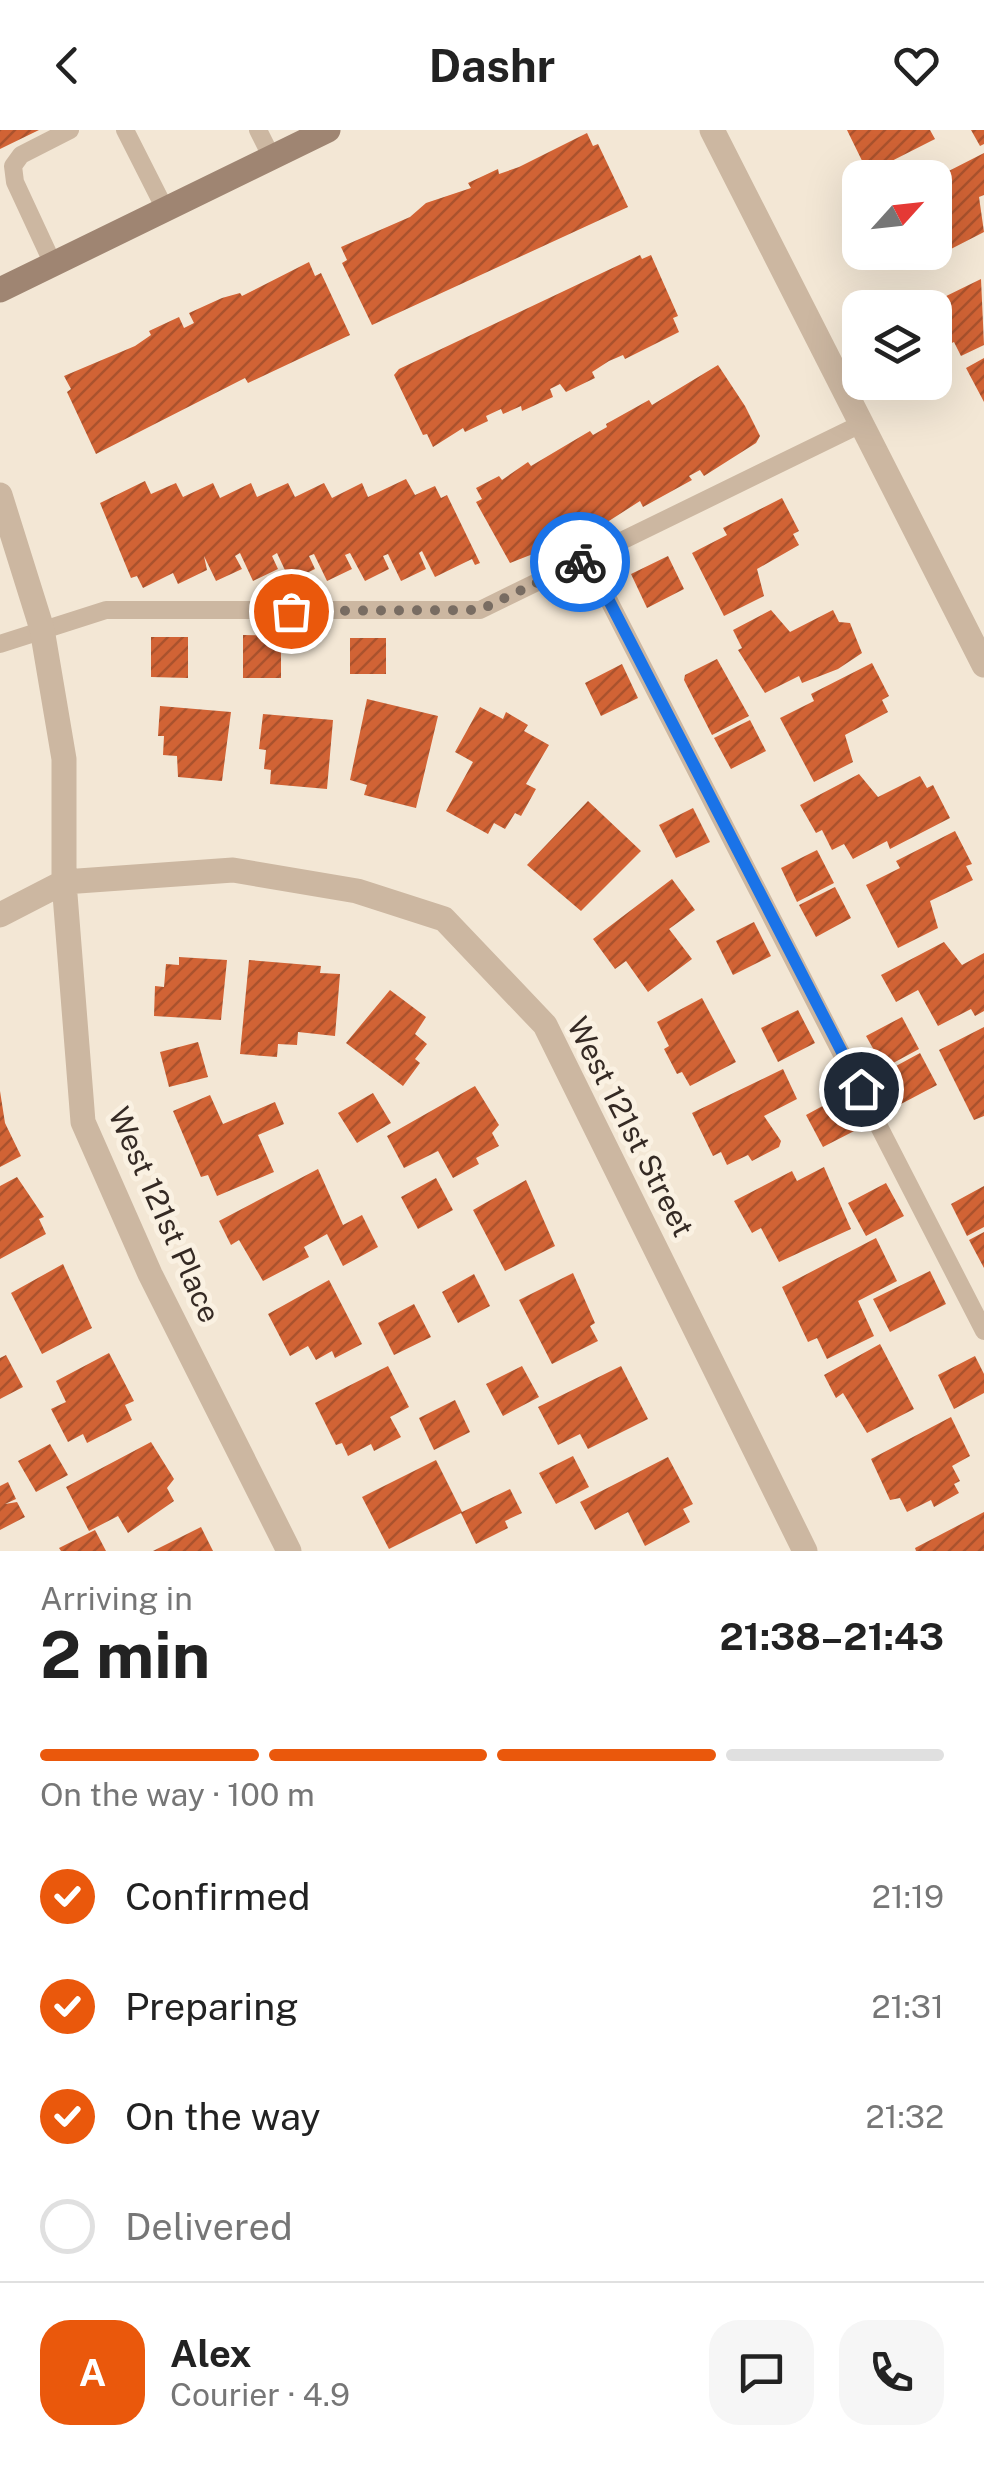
<!DOCTYPE html>
<html lang="en">
<head>
<meta charset="utf-8">
<style>
  :root { --surface:#fff; --page:#f6f6f6; --text:#222; --muted:#767676; --line:#e0e0e0; --accent:#ea580c }
  body { margin:0; font-family:"Public Sans",sans-serif; background:var(--page); color:var(--text); height:100vh; display:flex; flex-direction:column; font-size:38px; white-space:nowrap }
  * { box-sizing:border-box; margin:0 }
  p { font-size:32px; color:var(--muted) }
  .icon { flex:none; width:55px; height:55px; fill:none; stroke:currentColor; stroke-width:2; stroke-linecap:round; stroke-linejoin:round }
  .map { position:relative; height:1421px; overflow:hidden }
  .panel { display:flex; flex-direction:column; background:var(--surface); flex:1 }
  .panel>* { flex:none }
  .needle { width:65px; rotate:63deg }
  .buttons { position:absolute; left:842px; top:30px; display:grid; gap:20px }
  .buttons a { display:grid; place-items:center; width:110px; height:110px; border-radius:20px; background:var(--surface); box-shadow:0 10px 40px #0002; font-size:50px }
  .pin { position:absolute; display:grid; place-items:center; width:85px; height:85px; color:#fff; margin:-42px; border:5px solid #fff; border-radius:50%; box-shadow:0 2px 10px #0007 }
  .courier { position:absolute; display:grid; place-items:center; width:100px; height:100px; margin:-50px; border:8px solid #1a73e8; border-radius:50%; background:#fff; color:#222; box-shadow:0 2px 12px #0007 }
  .head em { font-style:normal; font-weight:700 }
  .head div { display:flex; flex-direction:column-reverse }
  .head { display:flex; align-items:center; justify-content:space-between; height:170px; padding:0 40px }
  h1 { font-size:65px; font-weight:700; line-height:75px }
  .bar { display:grid; grid-template-columns:repeat(4,1fr); gap:15px 10px; align-content:center; height:120px; padding:0 40px }
  .bar i { height:12px; border-radius:8px; background:var(--line) }
  .bar .on { background:var(--accent) }
  .bar p { grid-column:span 4 }
  .line { display:flex; align-items:center; gap:25px; padding:0 40px; border-top:2px solid var(--line) }
  .line div { flex:1 }
  .round { display:grid; place-items:center; flex:none; width:105px; height:105px; border-radius:30px; background:var(--page) }
  ol { padding:0 40px; list-style:none }
  li { display:flex; align-items:center; gap:30px; height:110px }
  li p { margin-inline-start:auto }
  li .icon { padding:10px; border-radius:50%; background:var(--accent); color:#fff; stroke-width:4 }
  li:last-child { color:var(--muted) }
  li i { width:55px; height:55px; border:5px solid var(--line); border-radius:50% }
  header { display:flex; justify-content:space-between; align-items:center; height:130px; padding:0 40px; background:var(--surface); font-size:45px; font-weight:700 }
  .map>svg:first-child { display:block }
  .building { fill:url(#building-hatch) }
  .lines { fill:none; stroke-linecap:round; stroke-linejoin:round }
  .service { stroke:#ccb7a1; stroke-width:18 }
  .minor { stroke:#ccb7a1; stroke-width:25 }
  .tertiary { stroke:#ccb7a1; stroke-width:25 }
  .secondary { stroke:#9f8572; stroke-width:25 }
  .done { stroke:#786c62; stroke-width:10; stroke-dasharray:0 18 }
  .route { stroke:#1a73e8; stroke-width:12 }
  .labels { text-anchor:middle; stroke-width:10; stroke-linejoin:round; paint-order:stroke }
  .street-label { font-size:30px; fill:#352a24; stroke:#faf1e2 }
</style>
</head>
<body>
<header><svg class="icon" aria-label="back" viewBox="0 0 24 24"><path d="M15 5l-7 7 7 7"/></svg>Dashr<svg class="icon" aria-label="heart" viewBox="0 0 24 24"><path d="M12 20l-8-8c-3-5 5-10 8-4 3-6 11-1 8 4z"/></svg></header>
<div class="map">
<svg width="984" height="1421" viewBox="0 0 984 1421">
  <defs>
    <pattern id="building-hatch" width="6" height="6" patternUnits="userSpaceOnUse" patternTransform="scale(2.5)"><rect width="6" height="6" fill="#d16335"/><path d="M-1 1l2-2M0 6l6-6M5 7l2-2" fill="none" stroke="#aa522d"/></pattern>
  </defs>
  <rect width="100%" height="100%" fill="#f3e7d5"/>
  <path class="building" d="M0,0h39l-39,19z
    M847,0h83l5,9 -67,34z
    M971,0h13v14l-4,2z
    M587,3l6,13 5,-2 30,63 -256,118 -30,-62 5,-3 -6,-13 69,-30 16,-14 45,-15 -3,-5 30,-14 1,5 20,-7z
    M984,23v42l-5,2 5,35 -68,35 -4,-6 -4,2 -6,-11h33v-74z
    M640,125l2,4 9,-4 27,61 -5,2 6,14 -54,27 -2,-4 -14,6 -17,11 3,6 -29,14 -6,-8 -10,5 3,8 -31,14 -1,-5 -18,8 -2,-5 -15,7 2,5 -23,11 -2,-4 -30,19 -6,-13 -4,1 -29,-60 5,-6z
    M309,132l6,14 6,-3 29,62 -102,48 -3,-5 -149,76 -29,-62 4,-3 -7,-13 71,-30 16,-11 -2,-4 30,-14 5,11 10,-5 -5,-10 33,-15 18,-5 2,3z
    M981,149l3,66 -23,11 -7,-14 -9,4 -10,-19 8,-8 -9,-17z
    M984,228v44l-18,-34z
    M718,235l27,41 15,30 -4,7 -52,33 -4,-6 -11,6 3,4 -49,27 -3,-6 -56,36 -4,-6 -38,27 -4,-6 -28,11 -34,-61 6,-3 -6,-11 23,-12 3,4 26,-18 3,4 59,-35 3,4 14,-8 -1,-3 43,-24 3,5z
    M406,349l9,16 20,-9 6,12 6,-3 33,68 -5,2 -3,-6 -37,18 -13,-26 -3,2 7,16 -25,12 -13,-27 -5,2 6,13 -24,12 -15,-28 -5,2 7,14 -25,12 -13,-27 -5,2 6,13 -25,12 -13,-28 -5,3 6,13 -25,12 -13,-28 -5,3 7,13 -26,12 -12,-25 3,14 -29,14 -5,-11 -30,15 -6,-12 -6,2 -31,-75 45,-22 6,13 25,-11 7,14 30,-14 7,15 31,-15 6,14 31,-14 7,14 29,-14 8,15 30,-15 6,14z
    M782,368l17,33 -6,3 6,11 -42,24 7,27 -40,20 -32,-63 35,-18 -4,-7z
    M668,426l16,33 -37,19 -16,-34z
    M771,480l19,22 43,-22 6,12 11,1 12,30 -24,16 -36,14 -3,-7 -34,17 -27,-43 4,-2 -9,-18z
    M243,505l38,1v42h-38z
    M151,507h37v41l-37,-1z
    M350,508h36v36h-36z
    M717,529l32,57 -37,19 -28,-55 1,-5z
    M872,533l17,33 -7,4 6,12 -43,23 8,27 -39,20 -34,-64 34,-17 -3,-7z
    M622,534l16,34 -37,18 -16,-33z
    M367,569l71,17 -22,92 -52,-13 3,-10 -17,-5z
    M160,576l71,6 -9,69 -44,-4 -1,-21 -14,-1 1,-19h-6z
    M480,577l23,12 3,-7 22,13 -4,6 25,14 -23,39 10,5 -15,27 -6,-3 -10,16 -11,-6 -6,11 -42,-23 27,-49 -18,-10z
    M263,584l70,6 -6,69 -57,-5 1,-14 -7,-1 2,-19 -7,-1z
    M750,590l16,31 -35,18 -17,-31z
    M859,644l19,23 42,-21 7,12 6,-3 17,33 -60,31 -3,-8 -34,18 -9,-15 -12,6 -10,-20 -6,3 -16,-28z
    M588,671l53,50 -60,60 -54,-46z
    M693,678l17,34 -34,16 -17,-33z
    M955,701l17,33 -6,2 7,14 -43,21 8,27 -40,20 -32,-63 34,-17 -4,-7z
    M817,720l17,33 -37,19 -16,-34z
    M672,749l23,31 -26,19 23,30 -44,33 -22,-31 -11,8 -22,-30z
    M835,757l16,31 -35,19 -17,-32z
    M754,792l17,34 -38,19 -17,-34z
    M944,812l18,23 22,-12v58l-9,5 -4,-7 -33,17 -20,-36 -22,12 -15,-27z
    M179,827l48,3 -6,60 -67,-4 1,-30 9,1 2,-23 13,1z
    M249,830l72,6 -1,7 20,1 -5,62 -37,-4 -1,13 -19,-1 -1,13 -37,-3z
    M390,860l36,27 -11,17 12,10 -12,15 5,4 -17,23 -57,-43z
    M702,868l34,64 -46,24 -8,-14 -5,2 -13,-25 5,-3 -12,-24z
    M798,880l17,33 -37,19 -17,-34z
    M902,887l17,32 -35,19 -18,-32z
    M984,897v89l-10,4 -35,-70z
    M198,912l10,35 -39,10 -9,-35z
    M920,923l17,32 -36,19 -16,-32z
    M783,939l14,30 -33,17 17,25 -2,6 -27,14 -4,-6 -21,10 -6,-13 -8,4 -21,-43z
    M475,956l24,39 -7,8 7,13 -23,12 3,6 -26,14 -15,-27 -34,17 -17,-32z
    M0,961l5,32 16,33 -21,11z
    M373,963l18,30 -34,20 -19,-30z
    M210,965l13,29 52,-22 9,22 -26,11 16,37 -57,24 -9,-21 -7,2 -28,-66z
    M841,966l17,33 -35,18 -17,-32z
    M824,1037l27,62 -72,33 -18,-34 -9,5 -18,-32 58,-30 5,10z
    M318,1039l25,56 19,-10 16,32 -35,19 -16,-32 -23,13 5,10 -46,24 -24,-41 -8,5 -12,-24z
    M17,1047l27,40 -5,2 7,15 -46,25v-73z
    M436,1048l17,32 -35,19 -17,-32z
    M526,1050l29,66 -50,25 -32,-61z
    M886,1053l18,33 -38,20 -18,-33z
    M984,1056v41l-17,9 -16,-32z
    M984,1102v36l-15,-28z
    M876,1108l21,43 -39,20 16,35 -47,23 -10,-21 -9,4 -26,-55z
    M63,1134l29,64 -50,26 -31,-61z
    M930,1141l16,33 -56,28 -17,-33z
    M573,1143l22,50 -5,3 8,15 -46,23 -33,-64z
    M474,1144l16,32 -32,17 -16,-31z
    M329,1150l33,64 -27,14 -3,-7 -16,9 -8,-14 -18,10 -22,-42z
    M414,1174l17,33 -37,18 -16,-32z
    M880,1214l34,65 -47,24 -24,-40 -7,5 -12,-23z
    M109,1223l25,48 -9,4 7,15 -45,23 -4,-9 -15,8 -17,-33 15,-7 -10,-21z
    M6,1225l17,32 -23,12v-41z
    M975,1226l9,18v19l-30,16 -16,-34z
    M388,1236l21,41 -19,10 11,20 -27,14 -3,-7 -23,12 -6,-13 -6,2 -21,-42z
    M522,1236l17,31 -36,19 -17,-32z
    M621,1236l27,53 -60,30 -8,-15 -22,11 -20,-38z
    M455,1270l15,32 -36,18 -15,-32z
    M951,1287l19,39 -18,10 8,15 -6,3 5,9 -25,14 -3,-7 -24,12 -7,-14 -10,2 -19,-41z
    M151,1312l23,37 -7,9 7,13 -46,32 -10,-17 -29,15 -23,-44z
    M50,1314l18,31 -32,17 -18,-31z
    M573,1326l16,31 -33,17 -17,-31z
    M668,1327l25,47 -10,5 7,13 -45,24 -17,-34 -33,18 -15,-28z
    M436,1330l26,52 48,-23 12,24 -17,8 3,7 -32,16 -15,-31 -72,36 -27,-52z
    M8,1352l8,17 -11,5 12,-2 8,15 -25,13v-44z
    M984,1382v39h-68l-1,-3z
    M201,1397l12,24h-60z
    M95,1400l11,21h-45l-2,-3z"/>
  <g class="lines">
    <path class="service" d="M125,0l40,79
      M258,0l14,28
      M53,134l-38,-82 -2,-16 8,-11 49,-25
      M587,428l397,773
      M0,514l106,-34h374l381,-186"/>
    <path class="minor" d="M0,365l42,134 22,130v123l19,240 67,152 139,277
      M0,785l64,-33 169,-12 124,21 87,28 101,106 260,526"/>
    <path class="tertiary" d="M712,0l272,535"/>
    <path class="secondary" d="M0,160l328,-160"/>
  </g>
  <g class="lines">
    <path class="done" d="M291,481l189,-1 100,-48"/>
    <path class="route" d="M580,432l7,-4 274,531"/>
  </g>
  <g class="labels">
    <g class="street-label">
      <text transform="translate(630 997) rotate(63)" y="10">West 121st Street</text>
      <text transform="translate(164 1085) rotate(66)" y="10">West 121st Place</text>
    </g>
  </g>
</svg>
<div class="buttons">
<a><svg class="needle" viewBox="-14 -14 28 28"><path d="M0-13l5 13h-10z" fill="#e53935"/><path d="M0 13l5-13h-10z" fill="#767676"/></svg></a>
<a><svg class="icon" aria-label="layers" viewBox="0 0 24 24"><path d="M12 4l9 5-9 5-9-5zM3 14l9 5 9-5"/></svg></a>
</div>
<div class="pin" style="left:291px;top:481px;background:#ea580c"><svg class="icon" aria-label="bag" viewBox="0 0 24 24"><path d="M5 8h14l-1 12H6zM9 8a3 3 0 0 1 6 0"/></svg></div>
<div class="pin" style="left:861px;top:959px;background:#1f2937"><svg class="icon" aria-label="home" viewBox="0 0 24 24"><path d="M3 11l9-7 9 7M6 9v11h12V9"/></svg></div>
<div class="courier" style="left:580px;top:432px"><svg class="icon" aria-label="bike" viewBox="0 0 24 24"><circle cx="6" cy="16" r="4"/><circle cx="18" cy="16" r="4"/><path d="M6 16l4-8h5l3 8M10 8l3 8H6M13 5h3"/></svg></div>
</div>
<section class="panel">
<div class="head"><div><h1>2 min</h1><p>Arriving in</p></div><em>21:38–21:43</em></div>
<div class="bar"><i class="on"></i><i class="on"></i><i class="on"></i><i></i><p>On the way · 100 m</p></div>
<ol>
<li><svg class="icon" aria-label="check" viewBox="0 0 24 24"><path d="M5 12l5 5 9-10"/></svg>Confirmed<p>21:19</p></li>
<li><svg class="icon" aria-label="check" viewBox="0 0 24 24"><path d="M5 12l5 5 9-10"/></svg>Preparing<p>21:31</p></li>
<li><svg class="icon" aria-label="check" viewBox="0 0 24 24"><path d="M5 12l5 5 9-10"/></svg>On the way<p>21:32</p></li>
<li><i></i>Delivered</li>
</ol>
<div class="line" style="height:180px"><b class="round" style="background:var(--accent);color:#fff">A</b><div><b>Alex</b><p>Courier · 4.9</p></div><a class="round"><svg class="icon" aria-label="chat" viewBox="0 0 24 24"><path d="M4 5h16v11H9l-5 4z"/></svg></a><a class="round"><svg class="icon" aria-label="phone" viewBox="0 0 24 24"><path d="M5 4h4l2 5-3 2q2 4 5 5l2-3 5 2v4C11 20 4 13 5 4z"/></svg></a></div>
</section>
</body>
</html>
